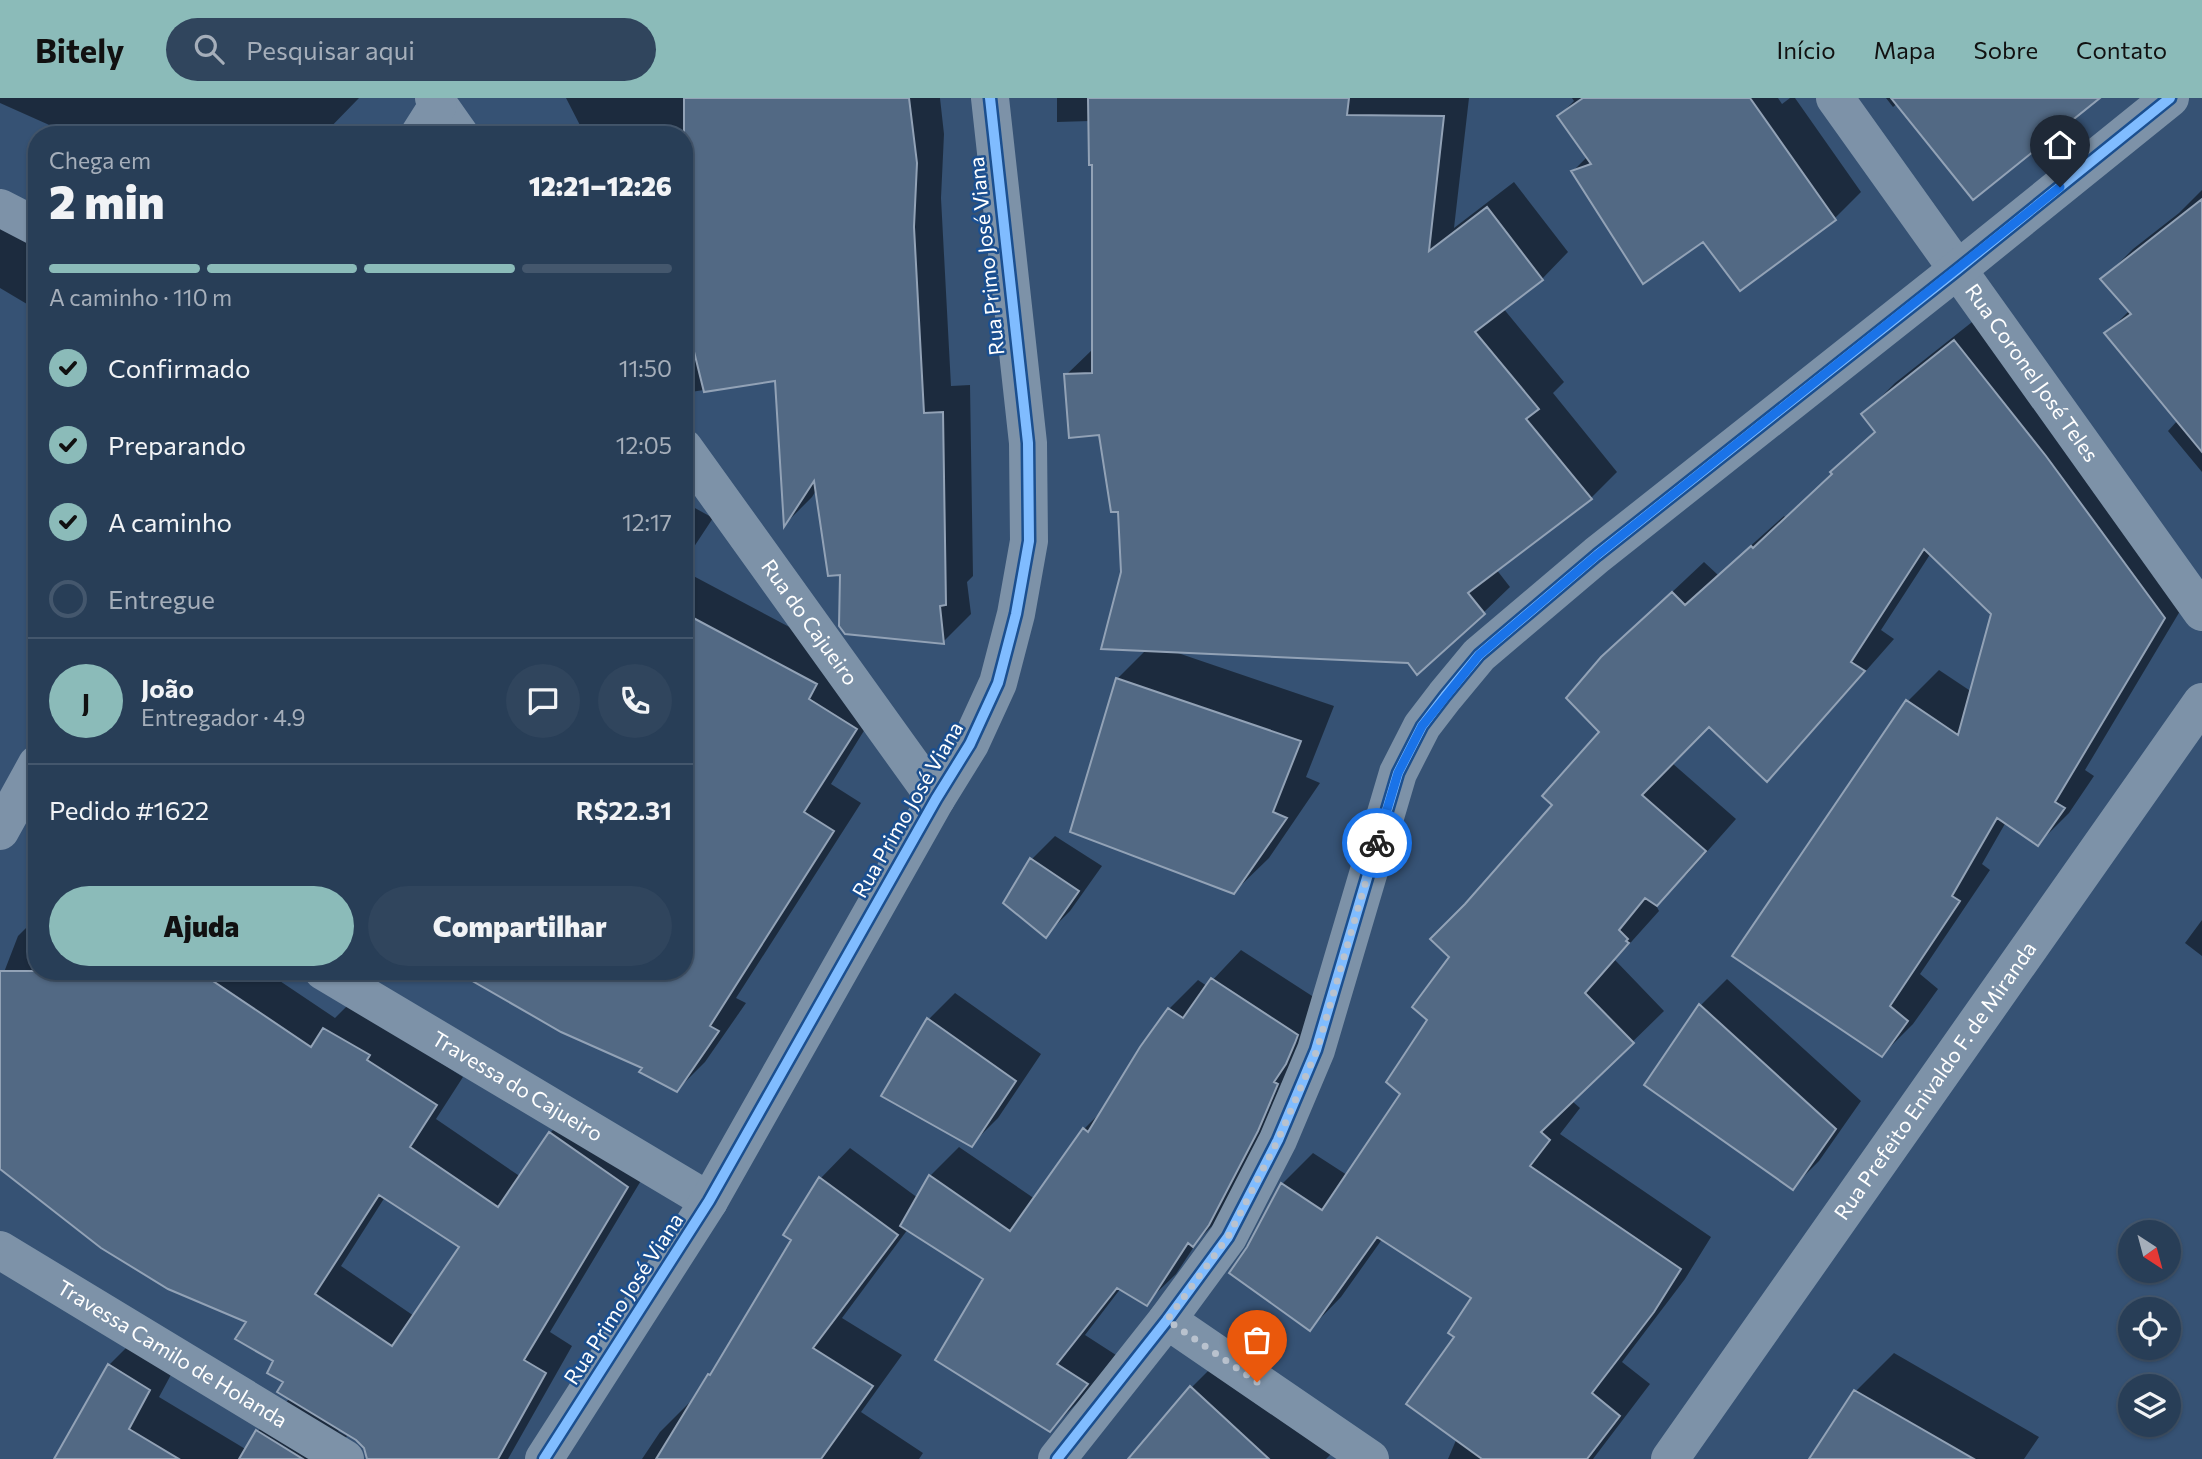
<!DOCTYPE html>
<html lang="pt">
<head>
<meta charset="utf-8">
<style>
  :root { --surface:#283e57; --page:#30455d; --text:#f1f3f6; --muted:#a5aeba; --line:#44576d; --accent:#8bbbb9 }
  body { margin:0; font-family:Commissioner,sans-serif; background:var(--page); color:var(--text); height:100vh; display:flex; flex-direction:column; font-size:26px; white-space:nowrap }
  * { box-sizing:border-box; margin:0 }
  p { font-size:23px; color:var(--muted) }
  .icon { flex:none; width:38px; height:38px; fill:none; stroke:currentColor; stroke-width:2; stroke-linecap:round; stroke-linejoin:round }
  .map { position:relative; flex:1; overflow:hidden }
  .side { position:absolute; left:28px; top:28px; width:665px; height:854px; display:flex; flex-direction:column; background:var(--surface); border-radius:28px; box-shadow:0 2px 5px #0004,0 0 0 2px var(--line) }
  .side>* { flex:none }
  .needle { width:46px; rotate:144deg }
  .buttons { position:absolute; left:2118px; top:1122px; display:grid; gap:14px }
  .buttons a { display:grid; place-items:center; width:63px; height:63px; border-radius:50%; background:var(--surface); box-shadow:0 2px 5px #0004,0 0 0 2px var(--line); font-size:35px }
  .pin { position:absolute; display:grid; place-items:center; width:60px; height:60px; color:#fff; margin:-72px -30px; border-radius:50% 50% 50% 0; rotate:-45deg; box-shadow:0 0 7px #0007 }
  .pin .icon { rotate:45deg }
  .courier { position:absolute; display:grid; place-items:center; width:70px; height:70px; margin:-35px; border:5px solid #1a73e8; border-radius:50%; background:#fff; color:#222; box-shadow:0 2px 9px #0007 }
  .overview em { font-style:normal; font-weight:800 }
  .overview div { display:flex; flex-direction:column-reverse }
  .overview { display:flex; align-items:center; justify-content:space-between; height:119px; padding:0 21px }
  h1 { font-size:46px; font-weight:800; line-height:52px }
  .bar { display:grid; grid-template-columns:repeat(4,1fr); gap:10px 7px; align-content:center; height:84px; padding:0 21px }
  .bar i { height:9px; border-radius:5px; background:var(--line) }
  .bar .on { background:var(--accent) }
  .bar p { grid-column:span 4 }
  .line { display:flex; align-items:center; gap:18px; padding:0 21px; border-top:2px solid var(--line) }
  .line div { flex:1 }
  .round { display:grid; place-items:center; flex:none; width:74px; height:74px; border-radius:37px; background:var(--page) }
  ol { padding:0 21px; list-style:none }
  li { display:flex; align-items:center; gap:21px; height:77px }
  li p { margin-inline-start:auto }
  li .icon { padding:7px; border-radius:50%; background:var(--accent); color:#111; stroke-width:4 }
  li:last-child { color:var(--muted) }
  li i { width:38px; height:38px; border:4px solid var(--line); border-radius:50% }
  .button { display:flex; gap:14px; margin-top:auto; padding:14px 21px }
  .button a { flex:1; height:80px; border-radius:42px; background:var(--accent); color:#111; font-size:28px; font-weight:800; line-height:80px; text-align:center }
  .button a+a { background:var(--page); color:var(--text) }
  header { display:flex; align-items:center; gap:42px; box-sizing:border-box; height:98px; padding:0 35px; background:var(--accent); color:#111 }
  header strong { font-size:33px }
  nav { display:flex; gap:38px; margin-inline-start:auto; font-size:24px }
  .search { width:490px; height:63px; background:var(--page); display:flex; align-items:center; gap:18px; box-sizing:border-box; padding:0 24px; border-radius:38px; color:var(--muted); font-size:26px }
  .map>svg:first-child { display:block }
  .shadow { fill:#0007; fill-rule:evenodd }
  .building { fill:#526984; stroke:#92a2b6; stroke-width:2; fill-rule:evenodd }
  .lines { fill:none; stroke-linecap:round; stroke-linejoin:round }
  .street { stroke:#7d92a8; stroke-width:38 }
  .cycleway-casing { stroke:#1b4f8f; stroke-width:15 }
  .cycleway { stroke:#80bcff; stroke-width:10 }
  .done { stroke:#b9c2ce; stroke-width:7; stroke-dasharray:0 12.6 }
  .route { stroke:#1a73e8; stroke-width:9 }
  .labels { text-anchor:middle; stroke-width:5; stroke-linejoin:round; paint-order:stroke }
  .street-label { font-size:21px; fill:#fff; stroke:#1b4f8f }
</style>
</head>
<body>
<header>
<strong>Bitely</strong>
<div class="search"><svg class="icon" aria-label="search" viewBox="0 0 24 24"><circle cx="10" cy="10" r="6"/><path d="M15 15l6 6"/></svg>Pesquisar aqui</div>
<nav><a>Início</a><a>Mapa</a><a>Sobre</a><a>Contato</a></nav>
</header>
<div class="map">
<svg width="2202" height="1361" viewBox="0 0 2202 1361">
  <rect width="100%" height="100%" fill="#365274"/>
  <path class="shadow" d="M0,0h359l-36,37h-257l-10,-7 -56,-25z
    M566,0h374l4,36 -3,64 10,188 19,-1 3,191 -6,6 4,32 -28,28 -101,-69 -25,-84 -5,8 -26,26 -9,-144 -93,14v-258h-99z
    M1057,0h412l-15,130 60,-46 54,70 -26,27 -39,29 61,74 -11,11 64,79 -26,26 -95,71 14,18 -27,26 -74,48 -234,-9 159,54 -28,71 14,6 -51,75 -35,34 -117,-213 29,-29 -23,-78 -4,-62 -18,-77 -35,-58 27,-26 1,-186 -4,-42 -33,1z
    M1572,0h206l4,6 8,-6h5l66,94 -26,26 -132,22 -130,-69 15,-15 -29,-40 15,-15z
    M1886,0h208l-196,5 -5,4z
    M2202,92v282l-34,-41 10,-11 -72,-86 24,-24 -27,-31 30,-30 46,-36z
    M0,107l37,7v98l-37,-22z
    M1986,213l209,275 -110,184 9,6 -25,37 -31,31 -32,-22 -24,42 8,6 -70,104 18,15 -25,35 -31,31 -148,-99 174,-255 31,-31 33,22 21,-78 -62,-61 -50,77 13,9 -96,109 -31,31 -58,-54 -37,38 64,56 -48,54 -32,32 3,6 -44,49 49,51 -92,90 8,7 -20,26 151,103 -26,42 -63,83 28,22 -57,75h-145l9,-21 16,-140 -90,-60 -42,59 -31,32 -61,-81 33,-64 31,-31 34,22 55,-82 50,-136 15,-53 88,-99 46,-73 1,-74 102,-96 14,13 66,-59 2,2 90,-88 -12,-16 31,-31z
    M684,404l29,16 -29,44z
    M684,473l160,85 39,44 -52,84 30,19 -125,195 10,5 -41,59 -28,28 7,-119z
    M1055,738l47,30 -32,45 -24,24 -14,-76z
    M37,819v54h228l70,47 16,-16 42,30 70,45 -27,42 85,58 29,-44 27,-27 77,53 -104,173 22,14 -64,113h-72l-79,-48 -19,20 9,5 -15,23h-276l53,-94 31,-31 40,24 -21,39 88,53 10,-18 33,-34 -4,-17 -37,-60 -249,-154 1,-187 17,-44zM385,1099l77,49 -48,70 -73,-50z
    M2202,822v36l-17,-13z
    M1241,852l85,55 -104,211 -23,23 -23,35 -30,29 -25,-15 -36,47 31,20 -37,46 -29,29 -65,-151 -77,-50 -66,89 60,37 -41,57 62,41 -4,6h-277l18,-27 30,-30 2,1 18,-28 8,-8 75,-127 27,-61 30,-31 68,50 12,-22 29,-29 76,52 49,-70 20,-20 65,-100 29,-29 9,6z
    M1727,881l134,122 -42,60 -26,26 -146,-103 54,-79z
    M955,895l86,61 -43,64 -26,26 -43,-125z
    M1229,1252l108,98 -11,11h-196l61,-71z
    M1894,1255l145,84 -15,22h-213l45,-68z"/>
  <path class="building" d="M684,0h225l8,65 -3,64 10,186 19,-1 3,193 -6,1 4,38 -99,-10 -6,-8 1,-51 -12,1 -14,-95 -30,46 -9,-146 -71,11 -20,-81z
    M1088,0h261l-2,17 97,1 -15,135 58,-44 56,73 -68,52 64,77 -13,10 66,80 -124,94 17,21 -68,61 -9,-12 -307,-14 20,-77 -3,-60h-7l-12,-77 -30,3 -5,-64 28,-1v-208h-3z
    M1583,0h167l86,122 -96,71 -37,-49 -60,42 -72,-113 20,-7 -34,-48z
    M1891,0h209l-127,102z
    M2202,101v253l-98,-119 27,-19 -31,-35z
    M1954,242l92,116 119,162 -110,184 10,6 -27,38 -41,-28 -45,78 8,5 -70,105 18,15 -26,36 -150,-101 174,-256 52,35 33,-121 -67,-65 -73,113 14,9 -98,111 -58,-55 -67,68 64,56 -49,55 -12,-8 -26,32 9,9 -2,2 3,2 -44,50 49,50 -93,89 9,8 -20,26 151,103 -27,43 -62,81 28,23 -33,43h-105l-76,-55 48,-67 -6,-4 23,-35 -94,-61 -67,94 -81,-58 18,-26 34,-64 41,27 78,-116 -14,-12 41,-62 -15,-13 37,-50 -19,-18 35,-35 87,-99 -10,-9 57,-64 -33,-34 35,-41 71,-65 13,13 66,-59 2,2 79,-74 -2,-2 45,-40 -14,-18z
    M684,515l133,71 -8,15 48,30 -53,83 30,19 -124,195 9,5 -42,61 -38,-20 3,-4 -81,-36 -106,-61h229z
    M1116,580l185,63 -28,71 14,6 -53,76 -164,-62z
    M1030,760l49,33 -33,47 -43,-35z
    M0,873h198l113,76 12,-19 47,27 -3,5 70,45 -27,42 88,60 51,-75 79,55 -104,173 22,13 -48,86h-131l-3,-11 -8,-8 -79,-48 6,-10 -16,-9 6,-12 -38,-22 11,-17 -78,-33 -67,-41 -101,-79zM379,1097l80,52 -67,99 -77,-52z
    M1211,880l87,57 -3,8 -9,21 -12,18 4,2 -20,47 -49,94 -16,22 -5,-4 -41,63 -30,-18 -60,76 31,20 -38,48 -115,-72 48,-81 -83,-53 29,-51 81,56 73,-103 5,4 52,-85 28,-39 15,10z
    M1699,906l137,125 -43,61 -149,-105z
    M927,920l89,63 -44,66 -91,-51z
    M819,1079l79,58 -85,113 60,38 -52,73h-165l52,-85 2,1 81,-135 -8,-5z
    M108,1266l42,26 -21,39 50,30h-125z
    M1190,1288l79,73h-141z
    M1854,1292l120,69h-165z
    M256,1332l47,29h-64z"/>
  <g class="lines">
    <g class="street">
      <path d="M434,0l26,37"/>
      <path id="s1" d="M1835,0l367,514"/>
      <path d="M419,37l19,-30"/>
      <path d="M0,110l37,19"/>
      <path id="s2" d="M684,350l252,351"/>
      <path d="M0,733l37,-67"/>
      <path id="s3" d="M323,873l386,230"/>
      <path id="s4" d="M0,1152l345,209"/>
      <path d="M1167,1222l203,139"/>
      <path d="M544,1361l165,-258 227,-402 34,-55 28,-61 18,-69 13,-73 -1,-98 -38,-345"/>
      <path d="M1057,1361l110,-139 61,-83 50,-97 38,-90 82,-277 24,-47 23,-30 34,-41 118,-100 360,-285 213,-172"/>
      <path id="s5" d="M1670,1361l532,-757"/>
    </g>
    <defs>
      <path id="cycleway" d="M544,1361l165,-258 227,-402 34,-55 28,-61 18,-69 13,-73 -1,-98 -38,-345
        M1057,1361l110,-139 61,-83 50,-97 38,-90 82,-277 24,-47 23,-30 34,-41 118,-100 360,-285 213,-172"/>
    </defs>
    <use href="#cycleway" class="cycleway-casing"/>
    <use href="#cycleway" class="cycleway"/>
  </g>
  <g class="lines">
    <path class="done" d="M1257,1284l-90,-62 61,-83 50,-97 39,-90 60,-207"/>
    <path class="route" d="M1377,745l21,-70 24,-47 57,-71 118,-100 463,-368"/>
  </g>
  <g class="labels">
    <g class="street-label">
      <text transform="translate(987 158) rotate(-96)" y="7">Rua Primo José Viana</text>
      <text dy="7" stroke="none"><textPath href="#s1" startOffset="338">Rua Coronel José Teles</textPath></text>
      <text dy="7" stroke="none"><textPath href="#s2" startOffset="215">Rua do Cajueiro</textPath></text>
      <text transform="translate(908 712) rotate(-60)" y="7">Rua Primo José Viana</text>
      <text dy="7" stroke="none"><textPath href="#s5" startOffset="462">Rua Prefeito Enivaldo F. de Miranda</textPath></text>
      <text dy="7" stroke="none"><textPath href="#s3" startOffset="226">Travessa do Cajueiro</textPath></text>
      <text transform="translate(624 1201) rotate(-57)" y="7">Rua Primo José Viana</text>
      <text dy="7" stroke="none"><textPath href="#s4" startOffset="201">Travessa Camilo de Holanda</textPath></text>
    </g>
  </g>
</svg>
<div class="buttons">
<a><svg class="needle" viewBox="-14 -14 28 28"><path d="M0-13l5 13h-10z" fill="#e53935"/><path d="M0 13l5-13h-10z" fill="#a5aeba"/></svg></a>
<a><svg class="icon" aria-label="locate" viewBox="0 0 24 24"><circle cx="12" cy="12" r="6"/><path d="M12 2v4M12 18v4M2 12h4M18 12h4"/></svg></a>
<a><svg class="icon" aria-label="layers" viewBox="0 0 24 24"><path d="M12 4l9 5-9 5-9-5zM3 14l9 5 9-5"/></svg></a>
</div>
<div class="pin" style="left:1257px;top:1284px;background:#ea580c"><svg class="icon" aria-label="bag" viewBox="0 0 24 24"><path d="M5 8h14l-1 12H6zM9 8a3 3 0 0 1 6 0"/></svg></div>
<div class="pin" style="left:2060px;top:89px;background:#1f2937"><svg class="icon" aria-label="home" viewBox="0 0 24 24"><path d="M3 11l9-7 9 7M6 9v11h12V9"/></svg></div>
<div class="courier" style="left:1377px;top:745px"><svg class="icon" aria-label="bike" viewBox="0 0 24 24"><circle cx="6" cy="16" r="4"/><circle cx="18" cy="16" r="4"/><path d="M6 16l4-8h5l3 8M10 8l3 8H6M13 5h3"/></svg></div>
<section class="side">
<div class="overview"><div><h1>2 min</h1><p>Chega em</p></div><em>12:21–12:26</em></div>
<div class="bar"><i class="on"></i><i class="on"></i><i class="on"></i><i></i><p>A caminho · 110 m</p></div>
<ol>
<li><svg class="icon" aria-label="check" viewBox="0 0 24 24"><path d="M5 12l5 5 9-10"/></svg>Confirmado<p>11:50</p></li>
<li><svg class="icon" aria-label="check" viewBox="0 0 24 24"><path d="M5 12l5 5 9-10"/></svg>Preparando<p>12:05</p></li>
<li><svg class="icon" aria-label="check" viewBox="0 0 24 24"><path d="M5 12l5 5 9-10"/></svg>A caminho<p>12:17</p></li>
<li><i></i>Entregue</li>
</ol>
<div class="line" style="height:126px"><b class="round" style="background:var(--accent);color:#111">J</b><div><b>João</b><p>Entregador · 4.9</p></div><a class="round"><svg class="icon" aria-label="chat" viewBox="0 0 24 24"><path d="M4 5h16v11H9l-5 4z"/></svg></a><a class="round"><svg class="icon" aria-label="phone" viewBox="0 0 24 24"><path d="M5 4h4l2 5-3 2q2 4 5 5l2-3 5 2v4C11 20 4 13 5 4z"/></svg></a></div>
<div class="line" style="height:91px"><div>Pedido #1622</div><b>R$22.31</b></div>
<div class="button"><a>Ajuda</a><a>Compartilhar</a></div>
</section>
</div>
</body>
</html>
